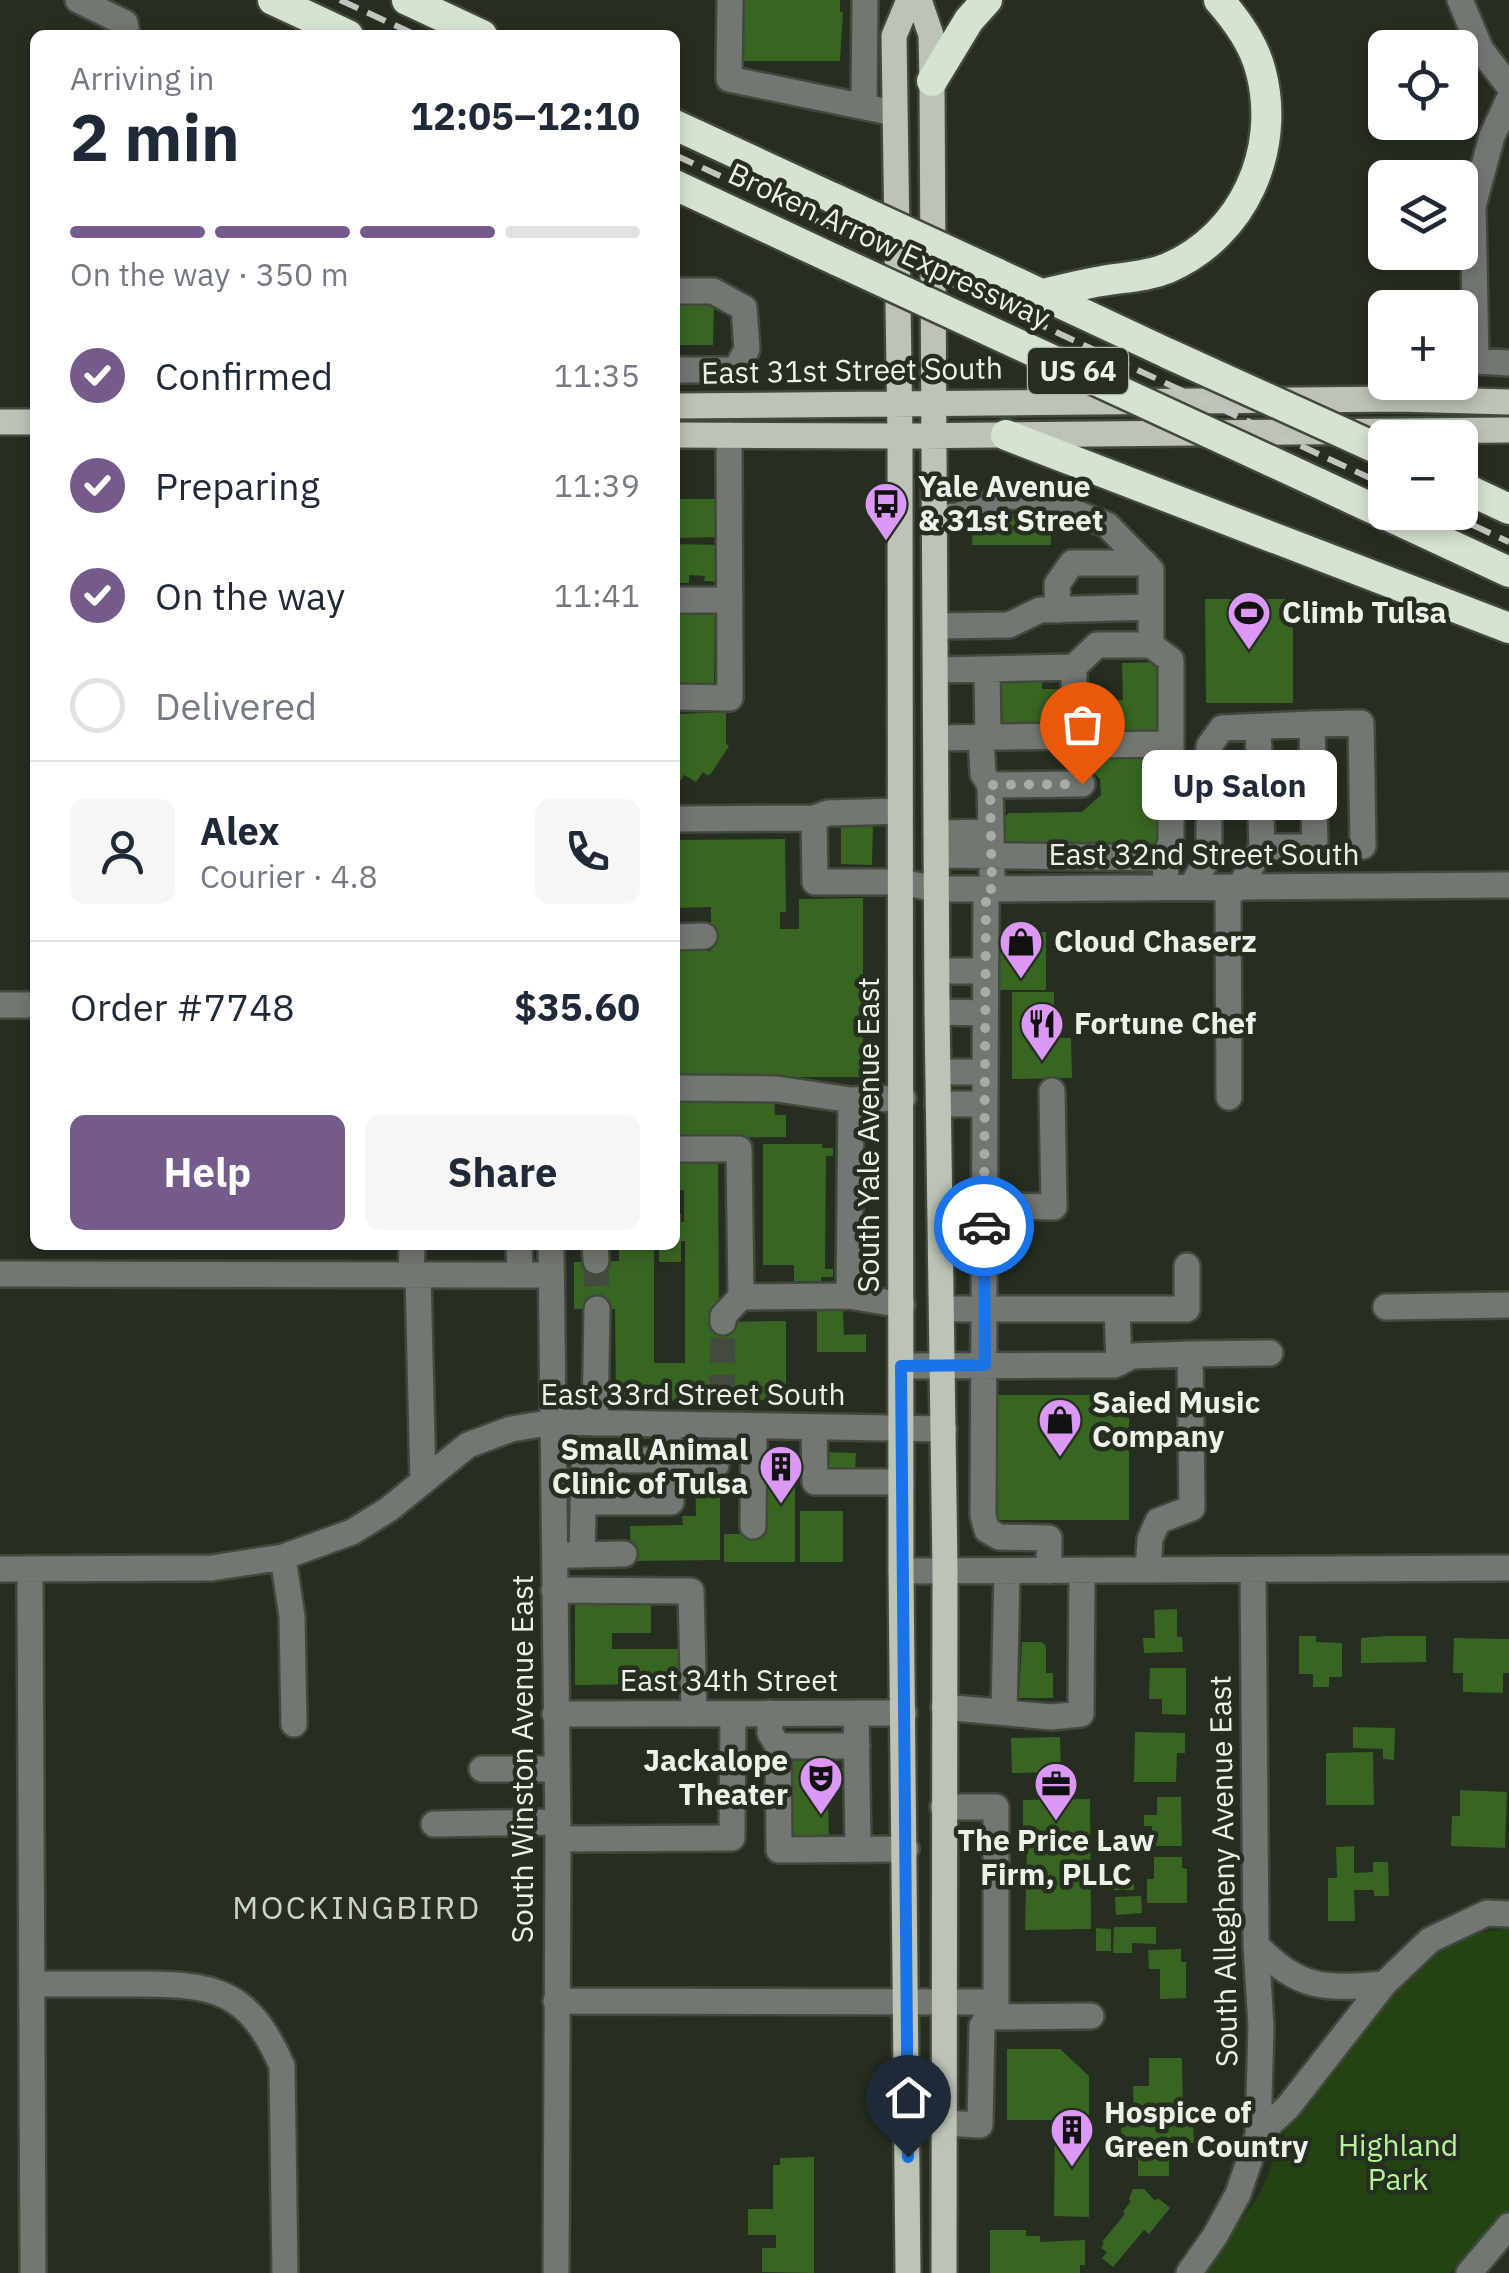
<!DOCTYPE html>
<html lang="en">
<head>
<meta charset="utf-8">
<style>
  :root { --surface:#fff; --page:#f6f6f7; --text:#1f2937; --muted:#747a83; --line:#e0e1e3; --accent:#745b8c }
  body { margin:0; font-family:"IBM Plex Sans",sans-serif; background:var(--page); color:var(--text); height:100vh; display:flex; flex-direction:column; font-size:38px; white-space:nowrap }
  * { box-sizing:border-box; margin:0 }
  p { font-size:32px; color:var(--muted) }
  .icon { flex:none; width:55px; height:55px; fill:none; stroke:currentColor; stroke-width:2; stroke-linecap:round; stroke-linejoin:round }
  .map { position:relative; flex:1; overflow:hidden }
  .drawer { position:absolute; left:30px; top:30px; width:650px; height:1220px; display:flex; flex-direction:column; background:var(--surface); border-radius:15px; box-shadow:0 5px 15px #0003 }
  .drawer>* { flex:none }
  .controls { position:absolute; left:1368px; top:30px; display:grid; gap:20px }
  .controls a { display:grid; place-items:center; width:110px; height:110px; border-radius:15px; background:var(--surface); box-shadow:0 5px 15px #0003; font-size:50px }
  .pin { position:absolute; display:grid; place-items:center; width:85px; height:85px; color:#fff; margin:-102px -42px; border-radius:50% 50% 50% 0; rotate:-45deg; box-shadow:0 0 10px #0007 }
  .pin .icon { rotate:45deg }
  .courier { position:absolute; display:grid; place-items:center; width:100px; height:100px; margin:-50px; border:8px solid #1a73e8; border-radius:50%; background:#fff; color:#222; box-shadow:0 2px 12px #0007 }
  .bubble { position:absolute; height:70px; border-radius:15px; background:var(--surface); box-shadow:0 5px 15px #0003; font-size:32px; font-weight:700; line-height:70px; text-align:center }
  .head em { font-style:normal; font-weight:700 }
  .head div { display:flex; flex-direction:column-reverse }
  .head { display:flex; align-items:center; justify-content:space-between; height:170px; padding:0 40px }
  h1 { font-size:65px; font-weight:700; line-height:75px }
  .bar { display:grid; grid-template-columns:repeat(4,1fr); gap:15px 10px; align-content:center; height:120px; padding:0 40px }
  .bar i { height:12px; border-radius:8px; background:var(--line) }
  .bar .active { background:var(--accent) }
  .bar p { grid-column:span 4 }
  .line { display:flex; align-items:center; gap:25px; padding:0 40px; border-top:2px solid var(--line) }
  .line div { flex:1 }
  .round { display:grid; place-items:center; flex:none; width:105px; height:105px; border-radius:15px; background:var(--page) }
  ol { padding:0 40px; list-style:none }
  li { display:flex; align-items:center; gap:30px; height:110px }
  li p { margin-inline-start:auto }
  li .icon { padding:10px; border-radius:50%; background:var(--accent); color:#fff; stroke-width:4 }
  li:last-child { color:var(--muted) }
  li i { width:55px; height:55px; border:5px solid var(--line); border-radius:50% }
  .action { display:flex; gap:20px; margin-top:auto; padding:20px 40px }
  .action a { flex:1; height:115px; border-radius:15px; background:var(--accent); color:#fff; font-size:40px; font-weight:700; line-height:115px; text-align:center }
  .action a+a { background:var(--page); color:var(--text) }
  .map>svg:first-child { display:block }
  .green { fill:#234312 }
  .building { fill:#396522 }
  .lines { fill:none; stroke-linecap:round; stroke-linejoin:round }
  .minor-tunnel { stroke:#434b3f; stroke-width:25; stroke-dasharray:25 12; stroke-linecap:butt }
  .minor-casing { stroke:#41493d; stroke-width:30 }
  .major-casing { stroke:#41493d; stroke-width:30 }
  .highway-casing { stroke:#41493d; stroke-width:35 }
  .minor { stroke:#737771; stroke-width:25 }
  .major { stroke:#bbc4b7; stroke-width:25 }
  .highway { stroke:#d7e3d2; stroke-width:30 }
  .rail { stroke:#bfc6bd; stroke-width:6; stroke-dasharray:20 10; stroke-linecap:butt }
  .highway-bridge-casing { stroke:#41493d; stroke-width:35; stroke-linecap:butt }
  .highway-bridge { stroke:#d7e3d2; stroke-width:30 }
  .done { stroke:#a6ada4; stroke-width:10; stroke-dasharray:0 18 }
  .route { stroke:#1a73e8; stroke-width:12 }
  .labels { text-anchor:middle; stroke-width:9; stroke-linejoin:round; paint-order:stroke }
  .shield { fill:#252e21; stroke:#b0b7ae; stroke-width:2.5 }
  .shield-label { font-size:28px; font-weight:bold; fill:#ecf2ea }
  .street-label { font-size:30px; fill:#ecf2ea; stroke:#252e21 }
  .poi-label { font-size:30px; font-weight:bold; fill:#ecf2ea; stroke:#252e21; text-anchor:start }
  .park-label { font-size:30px; fill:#b4f497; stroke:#252e21 }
  .neighbourhood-label { font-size:32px; letter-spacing:2.5px; fill:#cad5c5; stroke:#252e21 }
</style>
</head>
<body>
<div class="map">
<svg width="1509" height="2273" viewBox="0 0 1509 2273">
  <rect width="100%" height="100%" fill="#252e21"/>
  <path class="green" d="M1509,1927v283l-59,63h-246l56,-79 26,-64 120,-150 51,-42z"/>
  <path class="building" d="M744,0h96v12h3l-3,49h-96z
    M675,303h39l-1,42h-38z
    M675,499h48v38l-48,1z
    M1011,514h39l1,31h-79l1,-23h30z
    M675,544l47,1v37l-18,-1 1,-5 -16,-1v8h-14z
    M1205,599h88v104h-87z
    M675,605h40l-1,88 -36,-1z
    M1161,662l1,76h-77v-38h38l-1,-37z
    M996,680l46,1v8h18v25h-17v11l-47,-1z
    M675,711l6,3 45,-2v32l3,2 -17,26 -4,4 -5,-4 -7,10 -12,-7 -4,6 -5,-3z
    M1091,757h64l2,92h-148l-9,-9v-19l9,-8 73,-1 19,-17 -1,-16 -9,-9z
    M841,824h32l-1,41 -31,-1z
    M785,839l1,73h-6v17h19v-30l64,-1v179h-188v-126h36v-44l-36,1v-68z
    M996,932h50v58h-50z
    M1012,992h42v46h17l1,40 -60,1z
    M774,1098l1,17h11v22l-111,1v-39z
    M763,1144h59v4h11v8h-7l-1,113h8v8h-12v4h-27v-16h-31z
    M675,1159h43l1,163 67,-1v79l-170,1 -1,-92h-41v-47l45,-1v-16h35v118h31v-122h-4v21h-22v-17h16v-31h6v8h3v-32h-9z
    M817,1311h26l1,24 22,-1v18h-49z
    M991,1395h138v125h-137z
    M820,1452l36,1 -1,20 -35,-1z
    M766,1475h29v87h-71v-28h42z
    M695,1476h25v84l-89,1 -1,-35 53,-1 -1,-9h14z
    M800,1511h43v51h-43z
    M575,1597h76v36h-39v16h68l1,35 -106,1z
    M1177,1609v28h5l1,15 -39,1 -1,-15h12l-1,-28z
    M1299,1636h17v6l26,1v34h-13v10h-16v-13h-14z
    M1387,1636h39v26l-65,1v-25z
    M1454,1638l55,1v34h-6v20l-40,-1v-19h-10z
    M1022,1642h19l5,4v27h7v25h-34z
    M1150,1668h36v47l-24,-1v-15h-13z
    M1353,1727l42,1 -1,32 -11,-1v-10l-30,-1z
    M1135,1732l50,1v20h-8l-1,29h-42z
    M1060,1737l1,35 -49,1 -1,-35z
    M1373,1752l1,53h-48v-52z
    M827,1756l2,88h-36l-2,-87z
    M1460,1790l47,2 -2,56 -54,-2 1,-30h8z
    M1157,1797h24l1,49h-30v-20h-8v-11h13z
    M1090,1799l1,130 -66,1 2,-88h-4v-42z
    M1354,1846v27l19,-1v-10h15l1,34h-15v-6h-20l1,31h-27v-43h9l-1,-31z
    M1154,1857h28v11l5,1v34h-40v-24h7z
    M1113,1879h21v11h-21z
    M1141,1896l1,17 -26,2 -1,-18z
    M1114,1927h42v17l-24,-1v10h-19z
    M1096,1928l15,1v22h-15z
    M1181,1949v13h5v36l-26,1v-30h-11l-1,-19z
    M1007,2049h53l29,27v141l-35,-1 1,-96h-48z
    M1149,2058h33l1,54h-49l-1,-26h16z
    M1193,2120l1,23h-25v33h-31v-17h-16l-1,-38z
    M814,2157v116l-52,-1v-24h14v-13h-28v-26h25v-44h7v-7z
    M1133,2189h11l11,12 3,-3 12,10 -21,26 -5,-4 -31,37 -11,-9 5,-6 -6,-4 3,-5 -2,-1 23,-28 -2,-2 8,-11 -2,-2z
    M990,2230h36v6h14v6l45,-2v25h-5v8h-90z"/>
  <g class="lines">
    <path class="minor-tunnel" d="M596,1261l1,48
      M722,1400l1,-78"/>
    <defs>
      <path id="minor" d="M78,0l47,23 2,12
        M730,0l-1,79 165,34
        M1460,0l21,50 28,36
        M1509,99l-17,37 -19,70 3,155 33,2
        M864,107l1,-107
        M675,291h38l31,17 3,41 -11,21h-61
        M935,517l23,-1 48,-20 29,1 72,28 44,45v37
        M675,600h55
        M1058,610l-1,-26 15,-21h73
        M936,626l73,-1 31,-15 111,-3v38l20,15v182l-6,16 1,29
        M1074,667v69
        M936,670l138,-3 23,-22h54
        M987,670l1,68
        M675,697l55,1 -1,-263
        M1312,724l49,-1 2,123
        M936,738l138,-2 8,9 89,-1
        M981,738l2,36 7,11
        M814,818l1,64h86l35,7h50l523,-4
        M675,819l139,-1 14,-5 72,-2
        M936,833l55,-1
        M936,855l229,3
        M992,874l-2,-89 92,-1
        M1192,886l17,-30v-110l13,-18 90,-4 3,123h-53
        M1228,887l1,210
        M1239,888l23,-41 -4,-120
        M986,889l-3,627 4,14 12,7 50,1v33
        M675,937l29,-1
        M937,971h48
        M0,1005h35
        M937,1012l48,1
        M938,1072h46
        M675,1088l102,1 74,11 52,-2
        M851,1100l-2,196 53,9
        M938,1104h46
        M675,1149h64l2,148 108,-1
        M940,1205l114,2 -2,-116
        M519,1245l1,30
        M551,1245l7,594 -2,434
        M595,1245l1,16
        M0,1274l551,1
        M411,1275l1,-30
        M418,1275l5,207
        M1386,1307l123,-2
        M942,1309h245v-43
        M1117,1309l2,54
        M723,1322v-6l18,-19
        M901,1366l213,-1 18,-9 58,-2
        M595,1423l2,-114
        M814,1427l1,55h86
        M670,1465h46
        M583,1502h88v-57
        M753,1526l1,-100
        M569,1555l55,-1
        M582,1555l2,-87 16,-8h71
        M283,1557l9,60 2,107
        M0,1569l212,-1 71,-11 69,-25 37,-23 79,-64 43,-16 43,-7 390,7
        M30,1570l3,703
        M1148,1570l2,-31 8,-18 34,-13 -2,-154 80,-1
        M901,1571l608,-3
        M554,1590l137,1 3,123
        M944,1707l107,10 30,-3 1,-144
        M1004,1712l3,-141
        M770,1713v20l8,13 1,104 127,-1
        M856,1713l2,136
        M555,1714l349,-1
        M778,1746h79
        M482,1769h74
        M434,1824l124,-2
        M558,1839l174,-1 1,-124
        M1256,1945c44,45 68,44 128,39
        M34,1984c34,0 67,0 101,0 78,0 113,4 147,82l3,207
        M556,2001l440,1
        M987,2017l104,-1
        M943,2123l37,2 2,-99 14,-24v-195h-53
        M1258,2135l30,-28 96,-123 46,-44 57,-27 22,1
        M1189,2273l26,-37 23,-42 20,-59 3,-109 -5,-81 -3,-375
        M1469,2273l40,-47"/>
      <path id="major" d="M919,0l12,35 1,46 5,931 8,559 -1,702
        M675,406l723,-7 111,3
        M0,422h35
        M675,435l225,1 609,-6
        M908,2273l-7,-702 -1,-1135 -6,-400 15,-36"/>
      <path id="highway" d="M273,0l75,35
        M407,0l75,35
        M932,81l37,-61 18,-20
        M675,125l158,73
        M675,185l163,76
        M996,273l173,81
        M1042,294c20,-4 40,-10 60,-13 23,-4 44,-4 66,-13 76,-33 113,-118 93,-196 -7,-28 -24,-51 -42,-72
        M1006,435l503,193
        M1318,483l191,89
        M1460,486l49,23"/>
    </defs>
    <use href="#minor" class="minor-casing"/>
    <use href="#major" class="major-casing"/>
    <use href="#highway" class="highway-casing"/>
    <use href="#minor" class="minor"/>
    <use href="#major" class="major"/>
    <use href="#highway" class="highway"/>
    <path class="rail" d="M340,0l76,35
      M675,155l710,330
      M1445,512l64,30"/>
    <defs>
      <path id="highway-bridge" d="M833,198l163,75
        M838,261l480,222
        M1169,354l216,98"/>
    </defs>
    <use href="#highway-bridge" class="highway-bridge-casing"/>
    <use href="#highway-bridge" class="highway-bridge"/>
  </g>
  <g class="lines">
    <path class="done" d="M984,1226l2,-337h6l-2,-104 92,-1"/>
    <path class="route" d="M908,2157l-7,-791 84,-1 -1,-139"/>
  </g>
  <defs>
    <symbol id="bus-pin" viewBox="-11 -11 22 30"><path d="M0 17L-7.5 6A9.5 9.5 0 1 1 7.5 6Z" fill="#db99f5" stroke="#252e21"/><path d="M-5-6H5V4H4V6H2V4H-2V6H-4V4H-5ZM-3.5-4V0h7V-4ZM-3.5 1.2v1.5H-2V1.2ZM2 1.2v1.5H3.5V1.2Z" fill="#111"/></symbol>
    <symbol id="stadium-pin" viewBox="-11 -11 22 30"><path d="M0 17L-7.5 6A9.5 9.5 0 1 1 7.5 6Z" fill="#db99f5" stroke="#252e21"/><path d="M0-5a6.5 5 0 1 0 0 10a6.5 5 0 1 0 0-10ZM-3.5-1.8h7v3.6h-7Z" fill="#111"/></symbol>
    <symbol id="shop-pin" viewBox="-11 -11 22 30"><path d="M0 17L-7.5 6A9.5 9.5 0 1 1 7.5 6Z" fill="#db99f5" stroke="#252e21"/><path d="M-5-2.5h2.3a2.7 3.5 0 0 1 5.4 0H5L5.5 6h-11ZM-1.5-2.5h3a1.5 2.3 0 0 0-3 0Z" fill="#111"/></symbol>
    <symbol id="restaurant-pin" viewBox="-11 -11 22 30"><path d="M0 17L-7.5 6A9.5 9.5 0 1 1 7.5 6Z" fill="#db99f5" stroke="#252e21"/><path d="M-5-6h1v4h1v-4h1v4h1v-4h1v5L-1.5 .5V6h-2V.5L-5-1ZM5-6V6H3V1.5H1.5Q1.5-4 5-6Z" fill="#111"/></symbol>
    <symbol id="building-pin" viewBox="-11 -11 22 30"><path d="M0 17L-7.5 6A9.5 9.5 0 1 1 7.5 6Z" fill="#db99f5" stroke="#252e21"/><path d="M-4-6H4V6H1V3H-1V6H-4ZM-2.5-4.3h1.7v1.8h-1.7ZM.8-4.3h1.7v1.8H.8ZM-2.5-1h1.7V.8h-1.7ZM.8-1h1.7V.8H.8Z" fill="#111"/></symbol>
    <symbol id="theatre-pin" viewBox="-11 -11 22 30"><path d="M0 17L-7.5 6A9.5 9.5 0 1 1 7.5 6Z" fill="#db99f5" stroke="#252e21"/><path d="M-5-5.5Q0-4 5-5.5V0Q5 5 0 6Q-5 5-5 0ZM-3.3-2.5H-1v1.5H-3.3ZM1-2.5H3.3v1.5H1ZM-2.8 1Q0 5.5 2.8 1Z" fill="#111"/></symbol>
    <symbol id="office-pin" viewBox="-11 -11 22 30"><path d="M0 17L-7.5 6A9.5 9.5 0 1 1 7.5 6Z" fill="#db99f5" stroke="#252e21"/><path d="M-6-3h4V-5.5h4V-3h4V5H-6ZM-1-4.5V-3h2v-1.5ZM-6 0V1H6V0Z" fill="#111"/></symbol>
  </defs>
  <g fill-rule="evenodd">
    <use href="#bus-pin" x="861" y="479" width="50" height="68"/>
    <use href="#stadium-pin" x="1224" y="588" width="50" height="68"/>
    <use href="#shop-pin" x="996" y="917" width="50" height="68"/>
    <use href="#restaurant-pin" x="1017" y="999" width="50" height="68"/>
    <use href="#shop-pin" x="1035" y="1395" width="50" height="68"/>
    <use href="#building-pin" x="756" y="1442" width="50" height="68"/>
    <use href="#theatre-pin" x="796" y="1753" width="50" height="68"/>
    <use href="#office-pin" x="1031" y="1759" width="50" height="68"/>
    <use href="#building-pin" x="1047" y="2105" width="50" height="68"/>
  </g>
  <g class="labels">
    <rect class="shield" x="1028" y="348" width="100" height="46" rx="8"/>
    <g class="shield-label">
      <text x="1078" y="381">US 64</text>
    </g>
    <g class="street-label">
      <text transform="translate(889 246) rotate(25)" y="10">Broken Arrow Expressway</text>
      <text transform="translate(852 371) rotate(-1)" y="10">East 31st Street South</text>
      <text x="1204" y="865">East 32nd Street South</text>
      <text transform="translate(869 1135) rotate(-90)" y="10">South Yale Avenue East</text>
      <text x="693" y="1405">East 33rd Street South</text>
      <text x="729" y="1691">East 34th Street</text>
      <text transform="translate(523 1759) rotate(-90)" y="10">South Winston Avenue East</text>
      <text transform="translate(1224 1871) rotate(-91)" y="10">South Allegheny Avenue East</text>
    </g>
    <g class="poi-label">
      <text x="918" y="497">Yale Avenue<tspan x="918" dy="34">&amp; 31st Street</tspan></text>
      <text x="1282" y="623">Climb Tulsa</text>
      <text x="1054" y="952">Cloud Chaserz</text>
      <text x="1074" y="1034">Fortune Chef</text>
      <text x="1092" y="1413">Saied Music<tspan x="1092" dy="34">Company</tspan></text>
      <text x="748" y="1460" text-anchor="end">Small Animal<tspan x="748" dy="34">Clinic of Tulsa</tspan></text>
      <text x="788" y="1771" text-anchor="end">Jackalope<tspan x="788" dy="34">Theater</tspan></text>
      <text x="1056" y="1851" text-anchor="middle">The Price Law<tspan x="1056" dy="34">Firm, PLLC</tspan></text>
      <text x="1104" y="2123">Hospice of<tspan x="1104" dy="34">Green Country</tspan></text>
    </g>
    <g class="park-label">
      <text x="1398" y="2156">Highland<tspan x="1398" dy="34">Park</tspan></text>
    </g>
    <g class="neighbourhood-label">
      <text x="357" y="1919">MOCKINGBIRD</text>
    </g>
  </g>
</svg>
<div class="controls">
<a><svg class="icon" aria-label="locate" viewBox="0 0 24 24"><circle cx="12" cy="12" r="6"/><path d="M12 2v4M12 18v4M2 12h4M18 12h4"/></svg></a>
<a><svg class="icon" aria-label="layers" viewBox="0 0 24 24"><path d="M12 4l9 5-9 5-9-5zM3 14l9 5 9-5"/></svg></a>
<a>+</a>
<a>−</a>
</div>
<div class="pin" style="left:1082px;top:784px;background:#ea580c"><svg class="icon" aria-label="bag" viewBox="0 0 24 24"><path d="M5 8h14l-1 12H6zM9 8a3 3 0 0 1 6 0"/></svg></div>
<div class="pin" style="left:908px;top:2157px;background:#1f2937"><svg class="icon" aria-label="home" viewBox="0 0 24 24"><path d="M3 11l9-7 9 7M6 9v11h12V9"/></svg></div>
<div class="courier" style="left:984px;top:1226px"><svg class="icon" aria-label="car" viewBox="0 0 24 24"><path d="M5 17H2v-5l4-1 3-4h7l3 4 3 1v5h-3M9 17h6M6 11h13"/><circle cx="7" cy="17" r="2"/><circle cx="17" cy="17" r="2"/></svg></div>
<div class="bubble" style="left:1142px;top:750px;width:195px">Up Salon</div>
<section class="drawer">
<div class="head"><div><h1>2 min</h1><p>Arriving in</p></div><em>12:05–12:10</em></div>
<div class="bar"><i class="active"></i><i class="active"></i><i class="active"></i><i></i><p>On the way · 350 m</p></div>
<ol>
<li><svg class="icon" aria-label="check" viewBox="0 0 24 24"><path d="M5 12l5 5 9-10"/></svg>Confirmed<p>11:35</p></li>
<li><svg class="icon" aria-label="check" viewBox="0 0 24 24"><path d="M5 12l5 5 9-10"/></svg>Preparing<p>11:39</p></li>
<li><svg class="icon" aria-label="check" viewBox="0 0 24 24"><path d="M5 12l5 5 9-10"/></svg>On the way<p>11:41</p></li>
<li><i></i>Delivered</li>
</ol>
<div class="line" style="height:180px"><a class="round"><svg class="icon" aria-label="person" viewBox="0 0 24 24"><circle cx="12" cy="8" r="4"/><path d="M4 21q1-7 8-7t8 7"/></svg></a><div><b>Alex</b><p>Courier · 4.8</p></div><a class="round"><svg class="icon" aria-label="phone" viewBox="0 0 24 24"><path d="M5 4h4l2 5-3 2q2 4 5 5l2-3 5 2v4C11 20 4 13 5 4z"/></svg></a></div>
<div class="line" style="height:130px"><div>Order #7748</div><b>$35.60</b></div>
<div class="action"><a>Help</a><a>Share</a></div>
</section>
</div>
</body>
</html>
